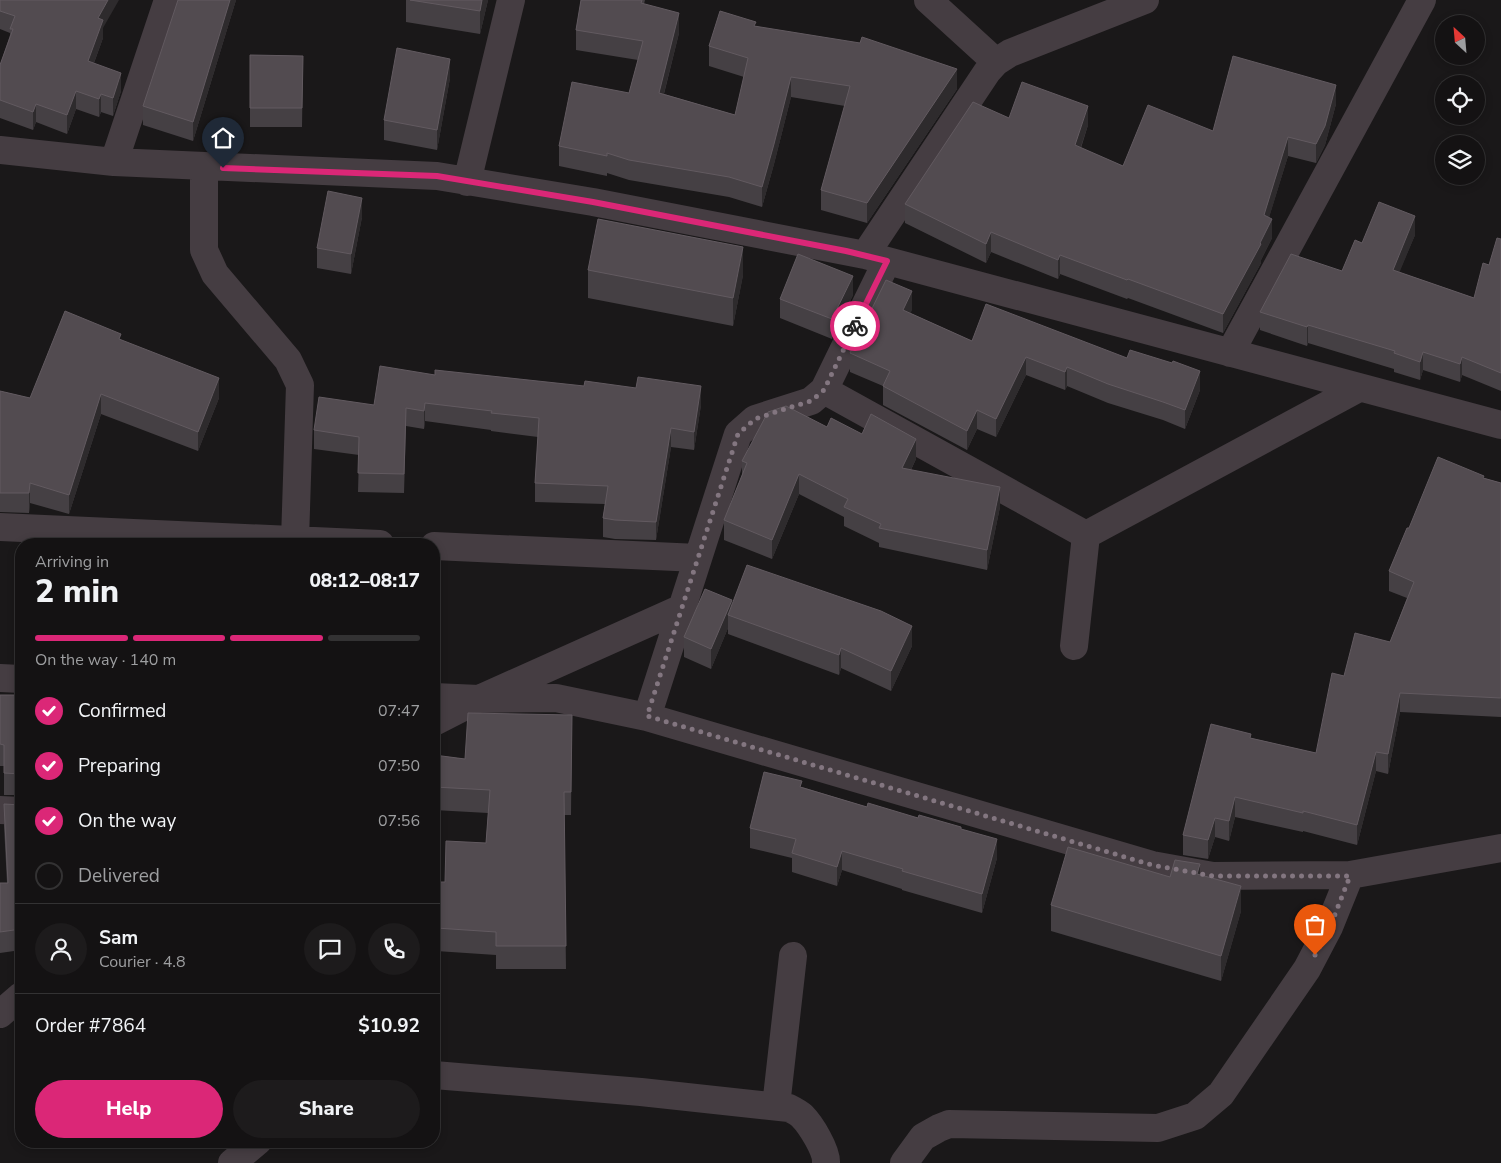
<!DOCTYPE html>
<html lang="en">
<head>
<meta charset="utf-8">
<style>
  :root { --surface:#141213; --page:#1d1b1c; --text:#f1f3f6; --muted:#9d9ea0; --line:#333233; --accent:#db2777 }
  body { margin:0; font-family:"Nunito Sans",sans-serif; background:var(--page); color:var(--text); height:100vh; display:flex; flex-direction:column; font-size:19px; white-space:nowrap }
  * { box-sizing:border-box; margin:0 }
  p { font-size:16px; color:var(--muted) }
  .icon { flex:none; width:28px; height:28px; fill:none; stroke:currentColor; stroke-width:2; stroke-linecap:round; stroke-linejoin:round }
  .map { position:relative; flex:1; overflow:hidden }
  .panel { position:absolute; left:15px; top:538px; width:425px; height:610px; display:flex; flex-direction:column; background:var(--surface); border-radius:20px; box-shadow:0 2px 8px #0003,0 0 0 1px var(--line) }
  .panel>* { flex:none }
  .needle { width:32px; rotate:334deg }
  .buttons { position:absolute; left:1435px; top:15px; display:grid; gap:10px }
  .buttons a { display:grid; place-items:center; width:50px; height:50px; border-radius:50%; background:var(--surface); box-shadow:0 2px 8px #0003,0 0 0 1px var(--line); font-size:25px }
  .pin { position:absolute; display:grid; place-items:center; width:42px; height:42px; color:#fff; margin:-51px -21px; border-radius:50% 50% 50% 0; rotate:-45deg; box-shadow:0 0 5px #0007 }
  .pin .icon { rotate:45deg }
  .courier { position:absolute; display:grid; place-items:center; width:50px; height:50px; margin:-25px; border:4px solid #db2777; border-radius:50%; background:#fff; color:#222; box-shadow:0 1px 6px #0007 }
  .summary em { font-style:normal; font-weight:800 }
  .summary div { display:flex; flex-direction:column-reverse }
  .summary { display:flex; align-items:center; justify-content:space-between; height:85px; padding:0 20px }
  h1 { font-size:32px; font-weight:800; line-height:38px }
  .bar { display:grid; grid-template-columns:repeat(4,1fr); gap:8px 5px; align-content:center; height:60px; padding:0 20px }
  .bar i { height:6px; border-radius:4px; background:var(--line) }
  .bar .current { background:var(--accent) }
  .bar p { grid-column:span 4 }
  .line { display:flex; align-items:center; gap:12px; padding:0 20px; border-top:1px solid var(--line) }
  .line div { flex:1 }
  .round { display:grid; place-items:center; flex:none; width:52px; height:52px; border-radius:26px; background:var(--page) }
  ol { padding:0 20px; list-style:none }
  li { display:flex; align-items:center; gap:15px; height:55px }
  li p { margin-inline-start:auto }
  li .icon { padding:5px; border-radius:50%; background:var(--accent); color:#fff; stroke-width:4 }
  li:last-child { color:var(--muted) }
  li i { width:28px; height:28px; border:2px solid var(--line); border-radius:50% }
  .cta { display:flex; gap:10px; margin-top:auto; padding:10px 20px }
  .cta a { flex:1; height:58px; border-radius:30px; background:var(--accent); color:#fff; font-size:20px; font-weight:800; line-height:58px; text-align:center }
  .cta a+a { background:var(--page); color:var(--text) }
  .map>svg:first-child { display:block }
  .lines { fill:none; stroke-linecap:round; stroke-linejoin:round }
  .minor { stroke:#453d42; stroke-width:28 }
  .wall { fill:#454044 }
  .shaded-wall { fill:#2e2b2d }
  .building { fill:#524b50; stroke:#625a60 }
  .done { stroke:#837680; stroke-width:5; stroke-dasharray:0 9 }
  .route { stroke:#db2777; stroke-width:6 }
</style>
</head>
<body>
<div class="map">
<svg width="1501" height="1163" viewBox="0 0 1501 1163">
  <rect width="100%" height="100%" fill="#1a1819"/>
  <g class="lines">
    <path class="minor" d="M928,0l68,62
      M0,150l114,12 323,14 156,26 272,53 636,170
      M114,162l54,-162
      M204,167v83l11,24 73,86 12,25 -5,155
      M467,182l44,-182
      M865,255l122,-183 9,-10 14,-9 135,-53
      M1230,353l192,-353
      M824,390l262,145
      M0,527l380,17
      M434,546l264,12
      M1074,646l12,-111 273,-147
      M0,678l21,1
      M434,697l45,2 77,-1 91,19 505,148 61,11 137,-1 151,-27
      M647,717l91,-283 17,-15 56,-18 13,-11 63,-129
      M434,722l45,-23 203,-91
      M0,810l21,1
      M0,1014l21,-18
      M434,1075l207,17 148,16c4,2 10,5 13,8 9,9 25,35 24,47
      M776,1106l17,-150
      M232,1163l26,-22
      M904,1163l19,-26 16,-9 10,-4 209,4 37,-12 26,-22 86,-125 22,-42 21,-52"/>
  </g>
  <path class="wall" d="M0,0l103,28v10l-9,25 27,28 -8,25 -12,-4 -2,5 -23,-8 -9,25 -31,-12 -3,8 -33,-12v-53l10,-30v-2l-10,-4z
    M178,0h58l-43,141 -50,-16v-19z
    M406,0h82l-8,34 -74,-12z
    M581,0h64l-1,4 35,29 -15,61 71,21 9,-38 -35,-11v-20l47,-20 201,63 -90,134 -46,-13v-20l24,-84 -54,-9 -17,67 -12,43 -33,-10 -100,-17 -22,-7v3l-48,-10v-20l70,-53 9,-33 -62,-10v-20z
    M250,55l53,1 -1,71h-52z
    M450,78l-13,72 -53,-10v-20z
    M1336,104l-11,41 -9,18 -28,-7 -19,61 3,21 -11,22v3l-38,70 -95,-35 -1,1 -67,-25 -2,5 -67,-27 -5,11 -81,-40v-19l183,-79 -7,23 42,18 90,-35z
    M362,217l-11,57 -34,-6v-20z
    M1415,235l-16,37 75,26 27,-59v152l-39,-16 -2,7 -37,-12 -3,10 -26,-8v-3l-86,-26 -1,3 -47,-16v-18l82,-41 20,-28z
    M588,270l155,5 -10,51 -145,-28z
    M853,295l-21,44 -52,-21v-19z
    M912,310l-2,3 62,28 228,49 -15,39 -22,-9 -55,-17 -41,-17 -2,4 -39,-15 -30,62 -19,-8 -10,21 -84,-45v-19l-33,-14v-19z
    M121,340l98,58 -21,53 -97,-37 -32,100 -39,-11 -1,10 -29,-1v-121l30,7z
    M435,375l266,30 -7,45 -23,-3 -15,93 -41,-1 -12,-2v-19l2,-14 -70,-2v-19l3,-46 -47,-6v-1l-66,-9 -1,8 -18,-3 -2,67 -46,-1 1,-37 -45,-6v-19l60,-25z
    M827,427l35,7 54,25 -5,11 89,37 -13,63 -108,-23v-4l-35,-17v-9l-45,-23 -27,65 -48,-19v-20l18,-45v-14z
    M1484,478l17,5v234l-101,-5 -12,62 -12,-3 -19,74 -54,-14v1l-68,-15 -6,24 -14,-4 -7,22 -25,-4v-20l68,-97 65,15 28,-77 46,-34 17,-44 -18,-7v-20l20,-43z
    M732,606l180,40 -21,45 -50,-23 -2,7 -111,-41v-6l-17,41 -27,-12v-20z
    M0,695h21v100h-17v-29h-4z
    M572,715l-1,100h-7l2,154h-70v-14l-60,-4v1h-2v-70h11l41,-39 2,-30 -54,-3v-55l31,4z
    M802,787l65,20 51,11 43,11 36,29 -15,55 -80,-23v-1l-60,-19 -5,16 -45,-14v-14l-42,-10v-20z
    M4,804l17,1v145l-21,3v-70h7l-3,-57z
    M1200,874l41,37 -20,70 -170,-50v-26l119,-28z"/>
  <path class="shaded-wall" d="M108,0h11l-16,28v10l-15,41v-18l10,-43z
    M230,0h6l-43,141v-19z
    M482,0h6l-8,34v-23z
    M679,13v20l-20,80v-20z
    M450,59v19l-13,72v-20z
    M957,69v20l-90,134v-20z
    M121,73v18l-8,25v-18z
    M791,77v20l-17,67 -12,43v-20z
    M1336,85v19l-11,41 -9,18v-19z
    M76,91v18l-9,25v-19z
    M101,94v18l-2,5v-18z
    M36,104v18l-3,8v-18z
    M1088,106v19l-13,39v-19z
    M1288,137v19l-24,78v-19z
    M362,198v19l-11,57v-20z
    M1415,216v19l-22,53v-18z
    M1272,219v19l-11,22v3l-38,70v-19z
    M991,232v20l-5,11v-19z
    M743,247v28l-10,51v-28z
    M1060,255v19l-2,5v-19z
    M853,276v19l-21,44v-20z
    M912,291v19l-9,18v-18z
    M1308,325v18l-1,3v-19z
    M1423,352v18l-3,10v-18z
    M1026,357v18l-30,62v-18z
    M1462,357v18l-2,7v-18z
    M1067,367v19l-2,4v-18z
    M1200,371v19l-15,39v-19z
    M219,378v20l-21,53v-19z
    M701,386v19l-7,45v-18z
    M101,394v20l-32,100v-19z
    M425,403v18l-1,8v-18z
    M977,410v19l-10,21v-19z
    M671,428v19l-15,93v-18z
    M916,439v20l-14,29v-20z
    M799,474v20l-27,65v-19z
    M30,483v20l-1,10v-20z
    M1000,487v20l-13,63v-20z
    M732,600v16l-4,-1v13l-17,41v-20z
    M912,626v20l-21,45v-20z
    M841,648v20l-2,7v-20z
    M1400,693v19l-12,62v-20z
    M1376,752v19l-19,74v-20z
    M1235,797v20l-6,24v-20z
    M1215,818v19l-7,22v-19z
    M997,839v19l-15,55v-19z
    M842,851v19l-5,16v-19z
    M1200,864v26l-3,-16z
    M1241,886v25l-20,70v-25z"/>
  <path class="building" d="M0,0h108l-10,18 5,2 -15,41 33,12 -8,25 -12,-4 -2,5 -23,-8 -9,24 -31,-11 -3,8 -33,-12v-35l13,-36h-3l5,-13 -15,-5z
    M178,0h52l-37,122 -50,-16z
    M410,0h72l-2,11z
    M581,0h61l-1,3 38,10 -20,80 76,22 13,-57 -39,-12 11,-35 36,11 -2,4 106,17 2,-6 95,32 -90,134 -46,-13 29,-104 -59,-9 -17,67 -12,43 -33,-10 -100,-17 -22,-7v3l-48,-10 13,-64 57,11 14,-52 -67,-11z
    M397,48l53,11 -13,71 -53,-10z
    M250,55l53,1 -1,52h-52z
    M1233,56l103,29 -11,41 -9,18 -28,-7 -24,78 8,4 -12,24 1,1 -38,70 -95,-35 -1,1 -67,-25 -2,5 -67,-28 -5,12 -81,-40 68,-102 36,16 13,-36 66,24 -13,39 48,21 25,-61 65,26z
    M328,191l34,7 -11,56 -34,-6z
    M1379,202l36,14 -22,54 81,28 9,-35 6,2 8,-27 4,1v134l-39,-16 -2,7 -37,-12 -3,10 -26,-9 1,-2 -87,-26 -1,2 -47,-15 31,-58 51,17 13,-31 7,3z
    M598,219l145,28 -10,51 -145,-28z
    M798,254l55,22 -21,43 -52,-20z
    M886,280l26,11 -9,19 69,31 14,-37 141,54 3,-8 42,13 1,-2 27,10 -15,39 -22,-8 -55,-18 -41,-17 -2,5 -39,-15 -30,62 -19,-9 -10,21 -84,-45 7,-15 -40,-18z
    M65,311l56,23 -2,5 100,39 -21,54 -97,-38 -32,101 -39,-12 -1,10h-29v-102l30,7z
    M380,366l55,9v-5l149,16 1,-5 51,7 2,-11 63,9 -7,46 -23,-4 -15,94 -41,-2 -12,-2 5,-32 -73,-3 4,-65 -48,-5 1,-2 -67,-8 -1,8 -18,-3 -2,66 -46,-1 1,-36 -45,-7 5,-33 55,8z
    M786,406l41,21 4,-9 31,16 9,-20 45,25 -14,29 98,19 -13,63 -108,-22 2,-4 -37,-17 4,-8 -49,-25 -27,66 -48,-20 23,-57 -5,-2 26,-49z
    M1438,457l46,19 -1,2 18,5v215l-101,-5 -12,61 -12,-2 -19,73 -54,-14v2l-68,-16 -6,24 -14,-3 -7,22 -25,-5 28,-111 40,10 -1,4 66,15 16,-80 12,3 11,-43 35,9 24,-60 -25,-11 18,-43h2z
    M747,565l134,46 31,15 -21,45 -50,-23 -2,7 -111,-40z
    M705,589l27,11 -21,49 -27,-12z
    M0,695h21v79l-17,-1v-28l-4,-1z
    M468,713l104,2 -1,77h-7l2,154h-70v-14l-60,-4v1h-2v-47h11l1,-41 40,2 4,-53 -56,-3v-32l31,4z
    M764,772l38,9 -2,6 67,20 1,-4 50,15 1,-3 42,12v2l36,10 -15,55 -80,-23 1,-2 -61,-18 -5,16 -45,-14 4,-14 -46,-11z
    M4,804l17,1v124l-21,3v-49h8z
    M1068,847l102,30 5,-17 25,4 -3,10 44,12 -20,70 -170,-51z"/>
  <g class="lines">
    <path class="done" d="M855,326l-31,64 -13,11 -23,7 -33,11 -17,15 -91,282 505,149 61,11h137l-20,51 -15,28"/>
    <path class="route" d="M223,168l214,8 156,26 253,49 41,10 -32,65"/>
  </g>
</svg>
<div class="buttons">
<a><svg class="needle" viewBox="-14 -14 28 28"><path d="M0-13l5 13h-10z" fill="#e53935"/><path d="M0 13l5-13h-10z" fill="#9d9ea0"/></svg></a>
<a><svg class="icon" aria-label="locate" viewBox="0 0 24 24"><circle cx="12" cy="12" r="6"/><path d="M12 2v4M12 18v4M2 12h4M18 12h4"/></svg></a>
<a><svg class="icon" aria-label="layers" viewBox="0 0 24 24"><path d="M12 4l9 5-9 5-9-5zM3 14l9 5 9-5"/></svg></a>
</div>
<div class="pin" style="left:1315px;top:955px;background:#ea580c"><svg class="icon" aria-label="bag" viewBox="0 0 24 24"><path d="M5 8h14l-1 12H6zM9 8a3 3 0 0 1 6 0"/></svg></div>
<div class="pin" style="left:223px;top:168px;background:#1f2937"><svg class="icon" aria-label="home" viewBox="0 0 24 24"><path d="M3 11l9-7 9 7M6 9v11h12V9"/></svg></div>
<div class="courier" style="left:855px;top:326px"><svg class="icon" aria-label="bike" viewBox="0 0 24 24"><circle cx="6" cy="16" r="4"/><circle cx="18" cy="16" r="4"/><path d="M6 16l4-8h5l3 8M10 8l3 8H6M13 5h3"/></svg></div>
<section class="panel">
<div class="summary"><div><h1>2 min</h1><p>Arriving in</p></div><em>08:12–08:17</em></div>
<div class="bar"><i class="current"></i><i class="current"></i><i class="current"></i><i></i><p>On the way · 140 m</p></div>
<ol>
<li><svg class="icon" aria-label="check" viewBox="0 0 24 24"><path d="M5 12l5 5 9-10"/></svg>Confirmed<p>07:47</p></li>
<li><svg class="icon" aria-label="check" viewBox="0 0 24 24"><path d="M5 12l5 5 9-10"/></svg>Preparing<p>07:50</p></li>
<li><svg class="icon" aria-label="check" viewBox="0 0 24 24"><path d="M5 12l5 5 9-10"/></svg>On the way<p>07:56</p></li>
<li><i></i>Delivered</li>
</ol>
<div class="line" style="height:90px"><a class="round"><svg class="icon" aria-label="person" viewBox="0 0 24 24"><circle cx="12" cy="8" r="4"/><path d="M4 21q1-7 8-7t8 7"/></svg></a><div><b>Sam</b><p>Courier · 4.8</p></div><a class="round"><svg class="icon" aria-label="chat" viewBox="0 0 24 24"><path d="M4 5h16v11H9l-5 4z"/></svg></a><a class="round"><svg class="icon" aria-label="phone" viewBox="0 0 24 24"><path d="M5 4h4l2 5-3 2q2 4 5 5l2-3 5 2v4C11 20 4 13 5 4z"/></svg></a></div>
<div class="line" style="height:65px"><div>Order #7864</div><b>$10.92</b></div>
<div class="cta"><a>Help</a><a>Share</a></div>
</section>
</div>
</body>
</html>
